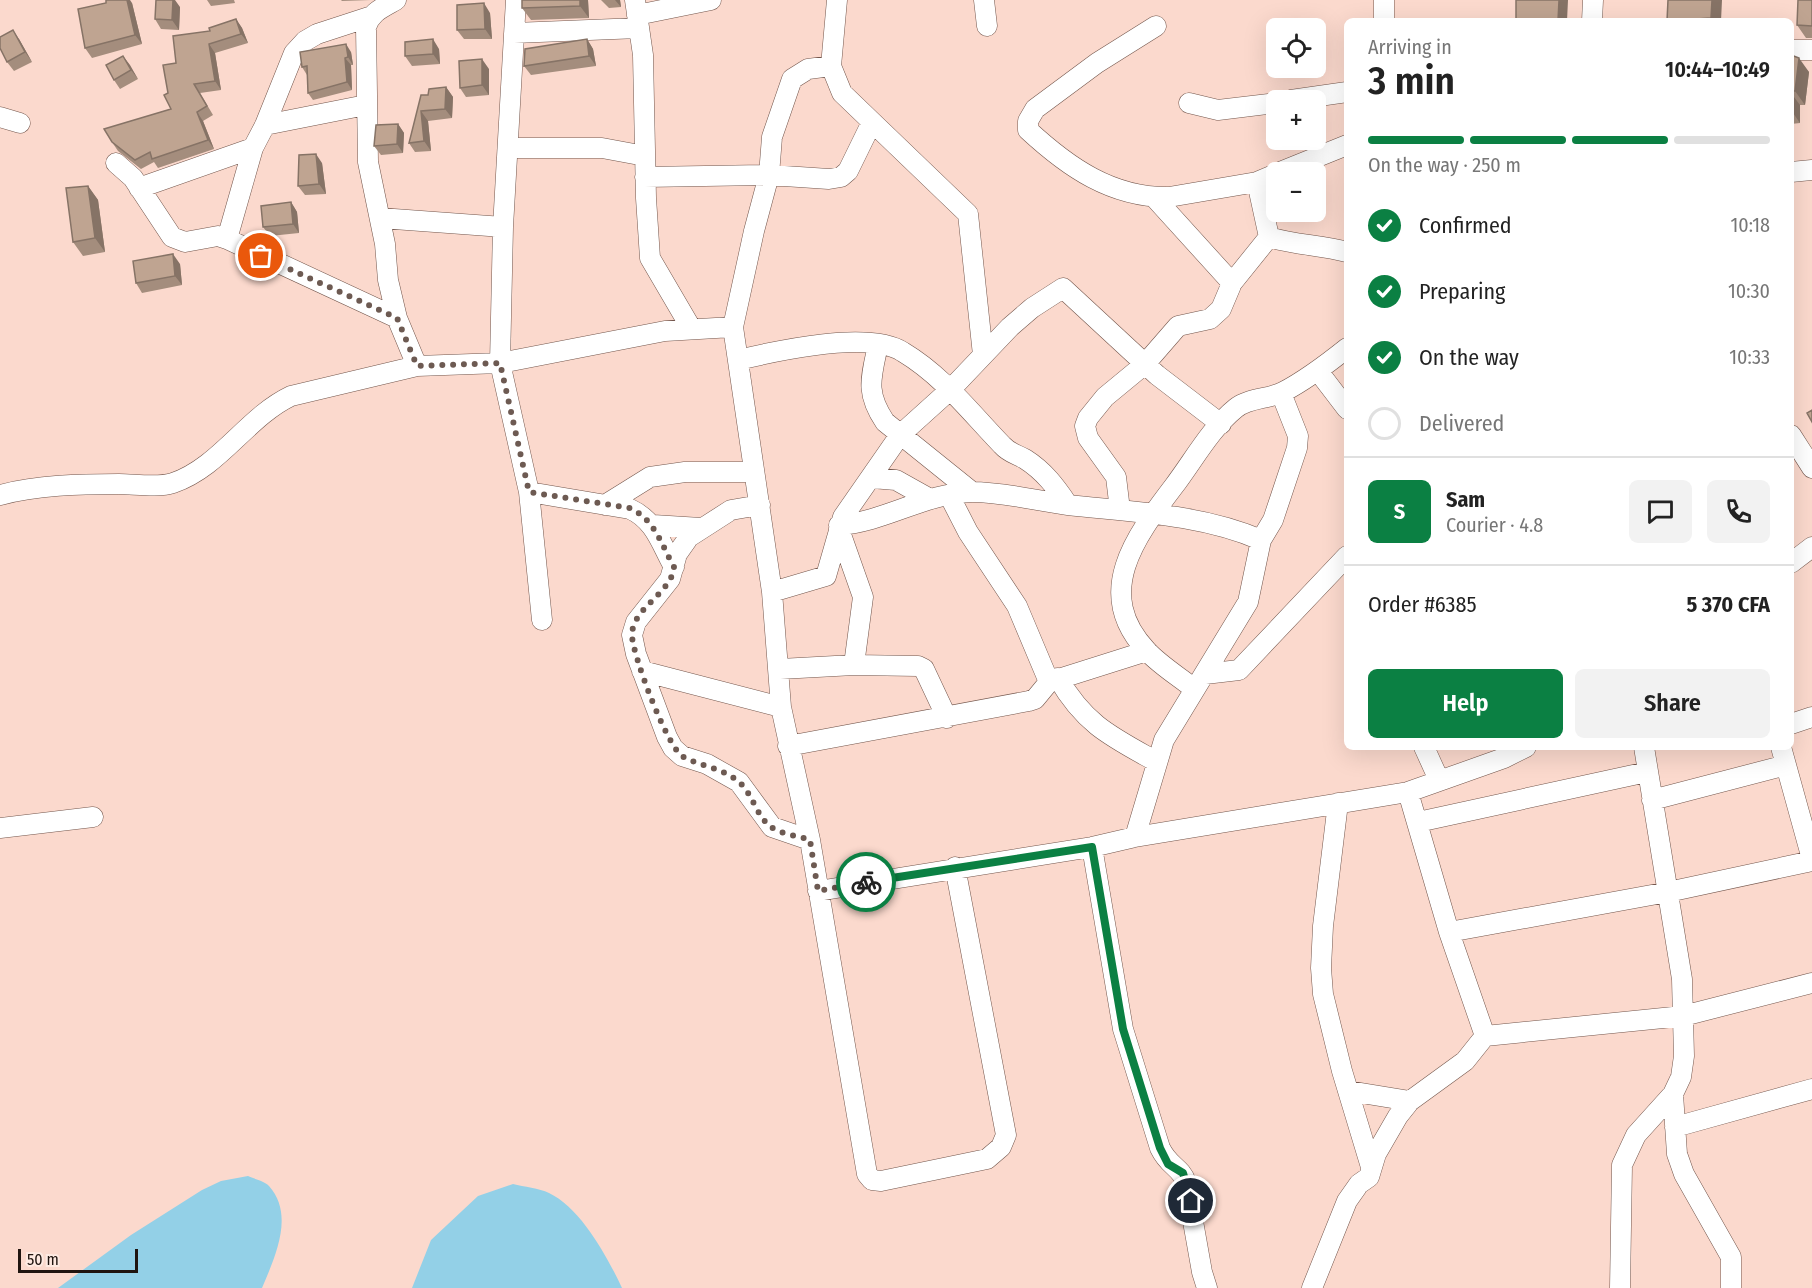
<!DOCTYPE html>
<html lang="en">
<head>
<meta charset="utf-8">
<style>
  :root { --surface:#fff; --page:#f2f2f2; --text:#222; --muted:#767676; --line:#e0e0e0; --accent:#0b8043 }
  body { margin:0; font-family:"Fira Sans Condensed",sans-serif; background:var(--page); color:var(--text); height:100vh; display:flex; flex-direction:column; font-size:22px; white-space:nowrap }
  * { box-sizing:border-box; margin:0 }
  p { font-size:20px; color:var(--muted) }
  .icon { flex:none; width:33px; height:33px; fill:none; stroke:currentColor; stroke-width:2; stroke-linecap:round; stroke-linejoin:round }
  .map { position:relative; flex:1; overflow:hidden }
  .details { position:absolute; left:1344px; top:18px; width:450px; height:732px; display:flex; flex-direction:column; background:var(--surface); border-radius:9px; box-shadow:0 6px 24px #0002 }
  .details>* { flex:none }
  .tools { position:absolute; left:1266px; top:18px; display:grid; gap:12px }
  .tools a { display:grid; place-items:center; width:60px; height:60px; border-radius:9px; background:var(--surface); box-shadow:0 6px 24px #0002; font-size:30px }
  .scale { position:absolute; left:18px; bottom:15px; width:120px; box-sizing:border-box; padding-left:6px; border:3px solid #201510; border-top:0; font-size:16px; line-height:21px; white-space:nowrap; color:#201510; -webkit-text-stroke:4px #feeae2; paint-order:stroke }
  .pin { position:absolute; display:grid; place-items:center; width:51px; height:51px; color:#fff; margin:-26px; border:3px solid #fff; border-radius:50%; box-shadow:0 2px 6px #0007 }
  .courier { position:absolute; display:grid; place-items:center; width:60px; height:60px; margin:-30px; border:4px solid #0b8043; border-radius:50%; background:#fff; color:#222; box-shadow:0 2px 8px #0007 }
  .headline em { font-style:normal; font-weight:600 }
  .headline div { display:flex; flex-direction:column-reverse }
  .headline { display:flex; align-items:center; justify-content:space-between; height:102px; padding:0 24px }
  h1 { font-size:39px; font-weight:600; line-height:45px }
  .bar { display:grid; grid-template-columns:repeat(4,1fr); gap:9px 6px; align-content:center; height:72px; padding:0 24px }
  .bar i { height:8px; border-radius:4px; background:var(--line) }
  .bar .current { background:var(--accent) }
  .bar p { grid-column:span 4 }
  .line { display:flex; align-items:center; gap:15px; padding:0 24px; border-top:2px solid var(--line) }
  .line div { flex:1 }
  .round { display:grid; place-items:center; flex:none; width:63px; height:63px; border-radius:9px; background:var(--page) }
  ol { padding:0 24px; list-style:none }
  li { display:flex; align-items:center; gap:18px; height:66px }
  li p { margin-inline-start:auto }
  li .icon { padding:6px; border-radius:50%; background:var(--accent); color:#fff; stroke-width:4 }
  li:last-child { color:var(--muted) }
  li i { width:33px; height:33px; border:3px solid var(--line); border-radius:50% }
  .action { display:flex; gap:12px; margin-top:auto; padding:12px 24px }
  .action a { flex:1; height:69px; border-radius:9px; background:var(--accent); color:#fff; font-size:24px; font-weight:600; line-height:69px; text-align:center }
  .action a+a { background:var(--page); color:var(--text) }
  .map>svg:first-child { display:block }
  .water { fill:#93d0e7 }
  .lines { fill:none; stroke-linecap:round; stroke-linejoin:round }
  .street-casing { stroke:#73564c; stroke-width:21 }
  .street { stroke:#fff; stroke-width:20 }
  .wall { fill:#a48d7d }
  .shaded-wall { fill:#867366 }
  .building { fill:#bfa491; stroke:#867366; stroke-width:1.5 }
  .done { stroke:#6d5a52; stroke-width:6; stroke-dasharray:0 10.8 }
  .route { stroke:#0b8043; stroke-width:8 }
</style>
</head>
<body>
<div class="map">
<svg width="1812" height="1288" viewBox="0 0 1812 1288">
  <rect width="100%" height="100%" fill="#fbd9cd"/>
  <path class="water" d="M248,1176c6,3 17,5 21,10 26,29 6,71 -7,102h-204l73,-53 71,-45 19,-9z
    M513,1184c11,3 26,4 36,9 32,15 59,65 73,95h-210l19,-48 47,-44z"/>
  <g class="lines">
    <defs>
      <path id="street" d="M396,0c-14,8 -25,12 -30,27l2,135 17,82 3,36 9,38
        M516,0l-13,227 -3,136 29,129 13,128
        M635,0l8,55 3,143 4,60 41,70
        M837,0l-6,66 11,27 126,121 15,141
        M984,0l3,26
        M637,15l74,-15
        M1384,21v-21
        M1592,21l1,-21
        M1156,26l-59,37 -62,46 -7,12v9c40,37 84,68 141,67l88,-15
        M514,33l125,-5
        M1791,50h21
        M831,66l-23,3 -16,10 -20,58 -3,38 -15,56 -21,96 39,265 9,115 29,133 57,334 5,6 9,1 106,-22 14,-12 5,-12 -51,-268
        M1291,100l56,-8
        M1189,103l29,7 58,-7
        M0,117l20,6
        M265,125l101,-20
        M508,148h94l43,8
        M116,163l17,15 39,59 13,5 33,-6 9,3 170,79 20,48 83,-3 165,-32 68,-4
        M1280,172l67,-27
        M1791,172l21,-2
        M645,177l124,-2 60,4 12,-2 7,-6 24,-49
        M139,188l114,-40
        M1154,197l78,86
        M380,218l123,9
        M1269,237c26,8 52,8 78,15
        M1269,237l-12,-55 19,-8
        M227,239l26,-91 12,-23 29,-72 11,-12 12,-7 52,-17
        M878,345c-7,33 -13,47 7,77l87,70
        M738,360c38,-9 131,-30 165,-8 40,24 67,60 99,93 7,8 14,9 23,14 19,12 31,28 43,46
        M1318,371l29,38
        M1791,435l21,33
        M872,478l24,2 34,19
        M529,492l101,17c25,11 31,35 44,58
        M0,495c37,-10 80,-11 119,-11 16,0 39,4 54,-1 47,-16 74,-66 118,-87l126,-30
        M949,495l19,37 49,74 32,76 98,-31
        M605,505l45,-28 35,-5h69
        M760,505l-29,5 -42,27 -12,17 -7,25 -34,43 -4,13 4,19 31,83 6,11 9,8 25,8 32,18 33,45 38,13
        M1120,510l-4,-33 -28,-39 -3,-12 3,-8 17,-21 40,-33 33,-38 32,-7 11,-10 11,-26 37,-46
        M653,525l48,3
        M839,525c46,-3 86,-32 133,-33 32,0 65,9 96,13 64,7 133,9 193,35l-13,62 -84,138 -29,97
        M1261,540l12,-20 24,-72 1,-12 -17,-43
        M1791,563l21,-16
        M772,592l54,-16 17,-59 57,-82 51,-46 59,-62 22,-19 31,-20 94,87 64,49
        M854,665l64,1 6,3 23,49
        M780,669l74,-4 9,-68 -24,-68
        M642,671l139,36
        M1205,674l34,-4 108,-114
        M1058,678c27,47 54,59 99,84
        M1193,688c-15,-12 -33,-23 -46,-37 -55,-58 -11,-115 27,-165 19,-25 37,-58 62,-78 12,-10 33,-9 47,-16 23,-12 44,-28 64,-44
        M1791,724l21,-7
        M788,746l241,-45 6,-2 14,-17
        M1424,747l15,33
        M1781,747l31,112
        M1408,792l41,140 36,104
        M1652,800l134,-35
        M1338,803l-15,123 -2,42 2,26 19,77 29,96
        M1418,822l229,-50
        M0,828l93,-11
        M1092,847l31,182 37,119c9,19 20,18 26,34l16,90 5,16
        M818,891l274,-44 43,-10 273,-45 96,-34 22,-11
        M1449,932l219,-40 144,-31
        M1349,1091l61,10
        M1673,1094l4,60 7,20 47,83v31
        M1675,1127l137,-38
        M1312,1288l35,-87 12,-17 10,-7 7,-23 22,-38 12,-15 55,-40 20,-25 198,-20 129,-33
        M1620,1288l2,-123 14,-30 37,-41 8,-17 3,-21 -2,-77 -38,-232"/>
    </defs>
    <use href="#street" class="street-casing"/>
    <use href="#street" class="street"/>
  </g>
  <path class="wall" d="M207,0h27l1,3 -24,3z
    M341,0h30l-29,1z
    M588,0l1,18 -58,2 -9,-12z
    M601,0h19l1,7 -12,1z
    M1668,0l53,21h-54z
    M1812,0v38h-6l-9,-13z
    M132,3l10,41 -50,14 -7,-10z
    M180,7l-1,23 -18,-1 -6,-10z
    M490,13l2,26h-28l-7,-9z
    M236,19l6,9 6,15 -33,10 6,37 -21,3 13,22 -10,6 11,28 -56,19 -4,-6 -13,7 -23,-18 -6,-9 59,-33 -3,-16 8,-30 34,-32z
    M19,39l13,23 -18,9 -7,-9z
    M587,39l6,10 3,17 -65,9 -7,-9z
    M439,49l1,15 -28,2 -7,-10z
    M351,52l2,13h-2l1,25 -39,10 -5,-7 -1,-18 -5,-8z
    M1791,55l18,17 -4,33h-5v18l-9,1z
    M123,56l15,23 -18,10 -6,-9z
    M489,69v26l-23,2 -6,-9z
    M446,87l7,10 -1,21 -24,3 3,30 -16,1 -6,-9 19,-48z
    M398,124l6,9 -1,20 -22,2 -7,-9z
    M322,163l4,31 -21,1 -7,-9z
    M88,186l10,14 7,52 -22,4 -10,-14z
    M291,202l6,10 2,21 -29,3 -7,-9z
    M180,264l2,21 -40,8 -6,-10z"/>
  <path class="shaded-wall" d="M127,0h3l2,3 10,41 -7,-9z
    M173,0h2l5,7 -1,23 -7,-10z
    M580,0h8l1,18 -9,-12z
    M615,0h5l1,7z
    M1559,0h9l-1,21h-9z
    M1712,0h10l-1,21h-7l-3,-3z
    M484,3l6,10 2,26 -7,-10z
    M236,19l6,9 6,15 -7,-9z
    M13,30l6,9 13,23 -7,-10z
    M433,39l6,10 1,15 -7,-10z
    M587,39l6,10 3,17 -7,-10z
    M209,44l6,9 6,37 -6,-9z
    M346,44l5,8 2,13 -5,-8z
    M123,56l7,9 8,14 -7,-9z
    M345,58l6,7 1,25 -5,-8z
    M1799,58l10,14 -4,33 -10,-14z
    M482,59l7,10v26l-7,-10z
    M446,87l7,10 -1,21 -7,-9z
    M1791,93l9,12v18l-9,-13z
    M421,111l7,10 3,30 -7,-10z
    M197,112l6,9 11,28 -6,-9z
    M398,124l6,9 -1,20 -6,-9z
    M316,154l6,9 4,31 -7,-10z
    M88,186l10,14 7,52 -10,-14z
    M291,202l6,10 2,21 -6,-9z
    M173,254l7,10 2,21 -7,-9z"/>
  <path class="building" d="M106,0h21l8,35 -50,13 -7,-39 28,-6z
    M156,0h17l-1,20 -17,-1z
    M522,0h58v6l-58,2z
    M1516,0h43l-1,21h-42z
    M1668,0h44l-1,18 -44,3z
    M1798,0h14v26l-15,-1z
    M484,3l1,26 -28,1v-25z
    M236,19l5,15 -32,10 6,37 -21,3 13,22 -10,6 11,28 -56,19 -2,-7 -15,8 -23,-18 -8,-13 67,-20 -7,-14 4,-2 -5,-28 13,-2 -3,-27 37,-5 -1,-3z
    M13,30l12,22 -18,10 -7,-14v-11z
    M433,39v15l-28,2v-14z
    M587,39l2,17 -65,10 1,-17z
    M346,44l2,13 -3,1 2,24 -39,11 -1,-27 -5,1 -2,-15z
    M1791,55l8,3 -4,33h-4z
    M123,56l8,14 -17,10 -8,-15z
    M482,59v26l-22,3 -1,-27z
    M446,87l-1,22 -24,2 3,30 -15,2 12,-48h7l1,-6z
    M398,124l-1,20 -23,2 2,-21z
    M316,154l3,30 -21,2 1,-31z
    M88,186l7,52 -22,4 -7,-54z
    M291,202l2,22 -30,3 -2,-21z
    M173,254l2,22 -39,7 -3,-22z
    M1812,410v12l-5,-9z"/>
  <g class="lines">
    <path class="done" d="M261,256l136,62 20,48 83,-3 29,129 101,16c25,12 31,36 44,59 -2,26 -42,41 -42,68 0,19 35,111 50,121 16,10 40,11 57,26 14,12 17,34 32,45 10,7 27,9 39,13l8,51 48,-9"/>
    <path class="route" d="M866,882l226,-35 31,182 37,119 8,16 15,9 8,28"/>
  </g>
</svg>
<div class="tools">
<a><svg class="icon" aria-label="locate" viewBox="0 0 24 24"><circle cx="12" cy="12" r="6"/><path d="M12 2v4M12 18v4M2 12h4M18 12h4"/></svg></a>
<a>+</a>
<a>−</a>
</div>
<div class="scale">50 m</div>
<div class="pin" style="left:261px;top:256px;background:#ea580c"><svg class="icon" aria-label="bag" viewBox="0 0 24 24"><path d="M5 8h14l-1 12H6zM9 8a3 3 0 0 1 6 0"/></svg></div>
<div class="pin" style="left:1191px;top:1201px;background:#1f2937"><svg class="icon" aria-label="home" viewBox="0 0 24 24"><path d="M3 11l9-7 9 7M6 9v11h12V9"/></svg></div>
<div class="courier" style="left:866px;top:882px"><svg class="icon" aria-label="bike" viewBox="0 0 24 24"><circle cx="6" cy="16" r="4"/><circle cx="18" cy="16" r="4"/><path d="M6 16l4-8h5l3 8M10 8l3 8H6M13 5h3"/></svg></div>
<section class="details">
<div class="headline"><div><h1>3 min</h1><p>Arriving in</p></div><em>10:44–10:49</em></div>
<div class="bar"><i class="current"></i><i class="current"></i><i class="current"></i><i></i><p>On the way · 250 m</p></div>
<ol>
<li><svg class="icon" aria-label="check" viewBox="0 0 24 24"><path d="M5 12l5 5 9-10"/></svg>Confirmed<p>10:18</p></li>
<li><svg class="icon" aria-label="check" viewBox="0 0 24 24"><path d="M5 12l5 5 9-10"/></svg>Preparing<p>10:30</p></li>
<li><svg class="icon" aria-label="check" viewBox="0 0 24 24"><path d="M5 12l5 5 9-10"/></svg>On the way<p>10:33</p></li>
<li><i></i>Delivered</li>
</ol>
<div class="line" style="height:108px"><b class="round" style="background:var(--accent);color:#fff">S</b><div><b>Sam</b><p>Courier · 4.8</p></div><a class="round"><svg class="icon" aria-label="chat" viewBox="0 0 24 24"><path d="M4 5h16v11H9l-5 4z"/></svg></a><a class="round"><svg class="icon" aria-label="phone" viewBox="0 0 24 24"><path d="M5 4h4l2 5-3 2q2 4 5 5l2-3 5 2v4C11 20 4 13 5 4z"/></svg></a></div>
<div class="line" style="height:78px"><div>Order #6385</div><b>5 370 CFA</b></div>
<div class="action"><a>Help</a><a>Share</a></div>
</section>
</div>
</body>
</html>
